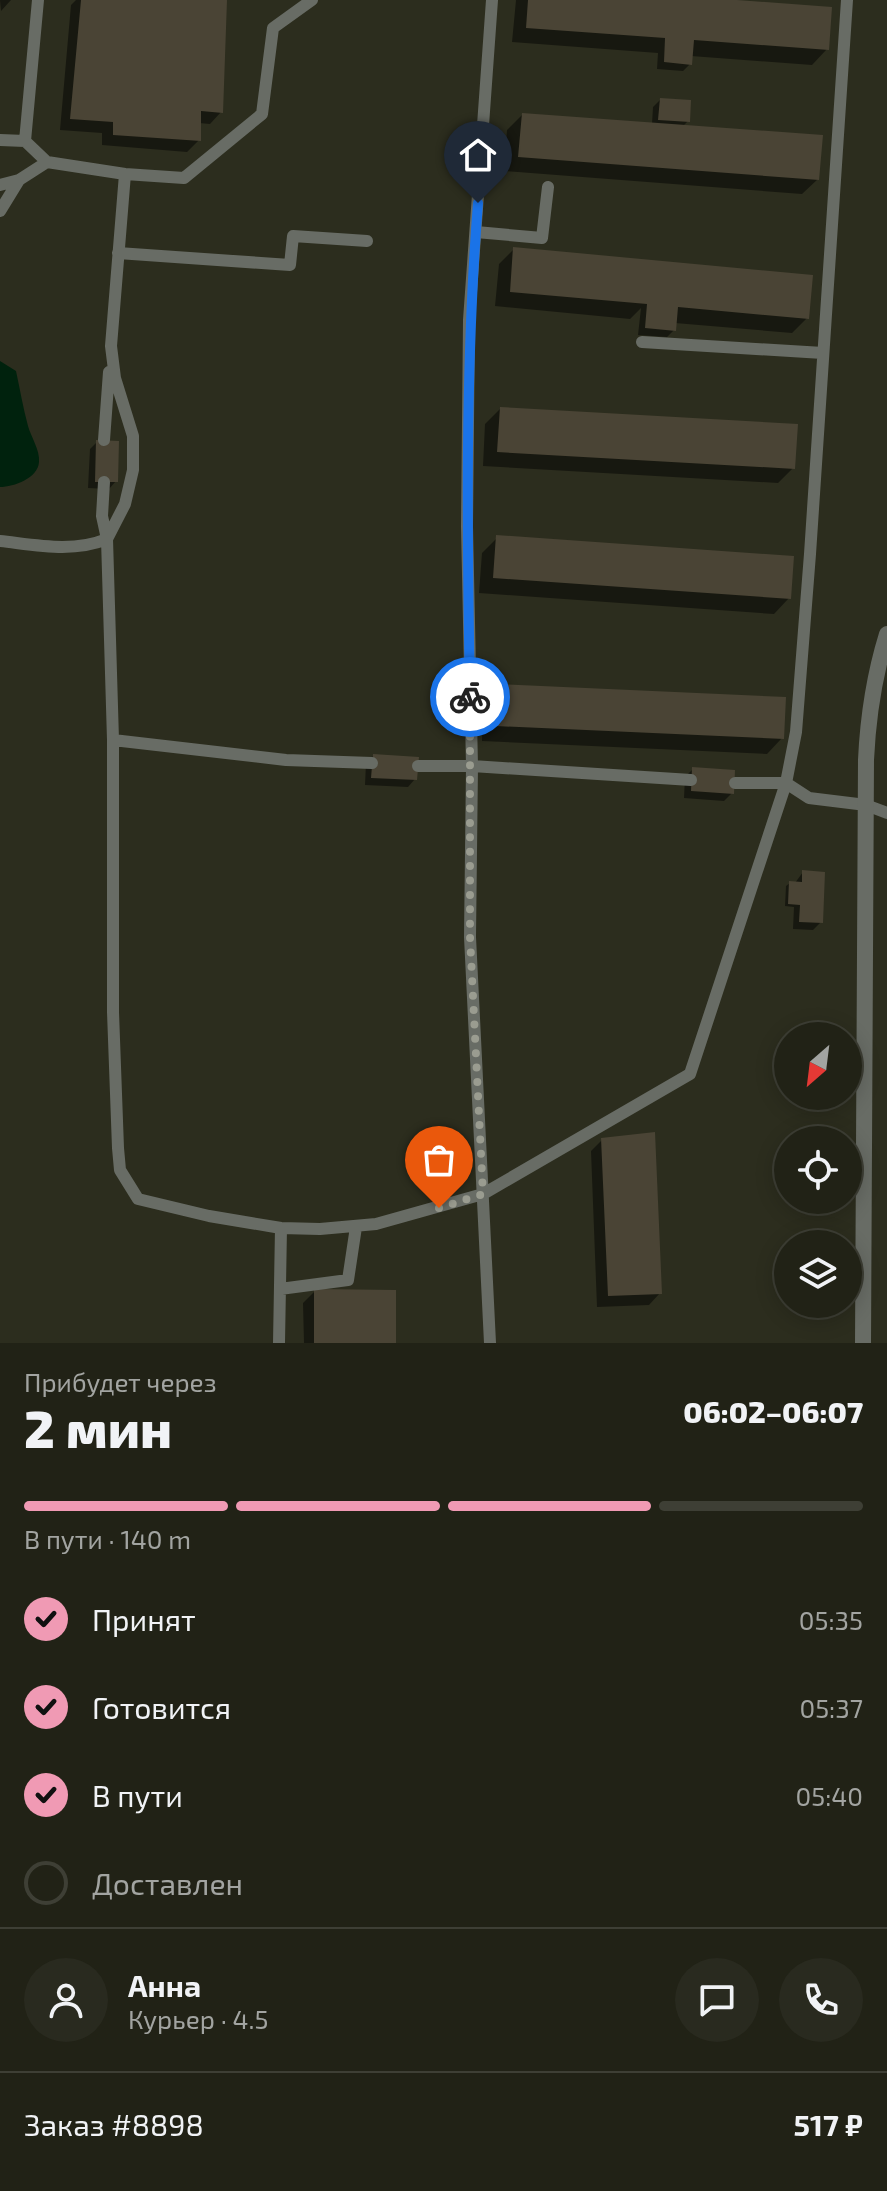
<!DOCTYPE html>
<html lang="ru">
<head>
<meta charset="utf-8">
<style>
  :root { --surface:#212216; --page:#292a1f; --text:#f1f3f6; --muted:#a2a4a1; --line:#3e3f35; --accent:#f09ab4 }
  body { margin:0; font-family:"Exo 2",sans-serif; background:var(--page); color:var(--text); height:100vh; display:flex; flex-direction:column; font-size:30px; white-space:nowrap }
  * { box-sizing:border-box; margin:0 }
  p { font-size:26px; color:var(--muted) }
  .icon { flex:none; width:44px; height:44px; fill:none; stroke:currentColor; stroke-width:2; stroke-linecap:round; stroke-linejoin:round }
  .map { position:relative; height:1343px; overflow:hidden }
  .panel { display:flex; flex-direction:column; background:var(--surface); flex:1 }
  .panel>* { flex:none }
  .needle { width:52px; rotate:208deg }
  .controls { position:absolute; left:774px; top:1022px; display:grid; gap:16px }
  .controls a { display:grid; place-items:center; width:88px; height:88px; border-radius:50%; background:var(--surface); box-shadow:0 4px 20px #0003,0 0 0 2px var(--line); font-size:40px }
  .pin { position:absolute; display:grid; place-items:center; width:68px; height:68px; color:#fff; margin:-82px -34px; border-radius:50% 50% 50% 0; rotate:-45deg; box-shadow:0 0 8px #0007 }
  .pin .icon { rotate:45deg }
  .courier { position:absolute; display:grid; place-items:center; width:80px; height:80px; margin:-40px; border:6px solid #1a73e8; border-radius:50%; background:#fff; color:#222; box-shadow:0 2px 10px #0007 }
  .summary em { font-style:normal; font-weight:800 }
  .summary div { display:flex; flex-direction:column-reverse }
  .summary { display:flex; align-items:center; justify-content:space-between; height:136px; padding:0 24px }
  h1 { font-size:52px; font-weight:800; line-height:60px }
  .bar { display:grid; grid-template-columns:repeat(4,1fr); gap:12px 8px; align-content:center; height:96px; padding:0 24px }
  .bar i { height:10px; border-radius:6px; background:var(--line) }
  .bar .on { background:var(--accent) }
  .bar p { grid-column:span 4 }
  .line { display:flex; align-items:center; gap:20px; padding:0 24px; border-top:2px solid var(--line) }
  .line div { flex:1 }
  .round { display:grid; place-items:center; flex:none; width:84px; height:84px; border-radius:42px; background:var(--page) }
  ol { padding:0 24px; list-style:none }
  li { display:flex; align-items:center; gap:24px; height:88px }
  li p { margin-inline-start:auto }
  li .icon { padding:8px; border-radius:50%; background:var(--accent); color:#111; stroke-width:4 }
  li:last-child { color:var(--muted) }
  li i { width:44px; height:44px; border:4px solid var(--line); border-radius:50% }
  .map>svg:first-child { display:block }
  .water { fill:#00220d }
  .shadow { fill:#0007 }
  .building { fill:#4a4435 }
  .lines { fill:none; stroke-linecap:round; stroke-linejoin:round }
  .service { stroke:#686c65; stroke-width:12 }
  .tertiary { stroke:#686c65; stroke-width:16 }
  .done { stroke:#9a9c90; stroke-width:8; stroke-dasharray:0 14.4 }
  .route { stroke:#1a73e8; stroke-width:10 }
</style>
</head>
<body>
<div class="map">
<svg width="887" height="1343" viewBox="0 0 887 1343">
  <rect width="100%" height="100%" fill="#2c2d1e"/>
  <path class="water" d="M0,361l16,10c4,18 7,37 12,55 3,11 12,24 11,36 -1,16 -25,25 -39,25z"/>
  <path class="shadow" d="M0,0h11l-10,11z
    M76,0h149l-4,112 -11,12 -11,-1v17l-12,12 -85,-7v-12l-42,-3 11,-125z
    M516,0h194l117,49 -15,16 -121,-9 -1,8 -7,7 -26,-2 1,-16 -146,-11z
    M660,100l28,21 -6,6 136,52 -16,15 -298,-23 3,-41 15,-15 130,9 1,-17z
    M514,249l293,69 -15,15 -117,-10 -1,7 -7,7 -29,-2 3,-27 -11,11 -135,-13 4,-42z
    M500,409l293,59 -15,15 -295,-17 2,-42z
    M97,442l19,39 -7,8 -21,-1 2,-39z
    M497,538l292,60 -15,16 -295,-21 3,-40z
    M499,686l283,52 -15,16 -285,-13 1,-40z
    M373,756l42,23 -7,8 -43,-2 1,-22z
    M693,769l39,24 -8,8 -40,-3 1,-21z
    M803,872l18,50 -8,8 -20,-1 1,-22 -9,-1 1,-20 4,-3h5z
    M602,1140l58,153 -11,12 -52,2 -6,-156z
    M315,1291l79,52h-90l-1,-40z"/>
  <path class="building" d="M81,0h146l-4,113 -22,-2v30l-88,-6v-13l-43,-3z
    M528,0h209l95,7 -3,43 -135,-10 -2,25 -28,-3 1,-24 -139,-10z
    M660,98l31,2 -1,22 -32,-2z
    M522,113l301,22 -4,45 -301,-23z
    M513,247l300,28 -4,44 -131,-12 -2,24 -31,-3 2,-24 -137,-12z
    M500,407l298,17 -3,45 -298,-17z
    M96,440l23,1 -1,41h-23z
    M496,535l298,21 -3,43 -298,-21z
    M498,684l288,13 -2,42 -288,-13z
    M373,754l46,3 -2,23 -46,-2z
    M692,767l43,3 -1,24 -43,-3z
    M802,870l23,2 -2,51 -24,-1 1,-17 -12,-1 1,-23 13,1z
    M655,1132l7,162 -54,2 -7,-158z
    M314,1289l82,1v53h-82z"/>
  <g class="lines">
    <path class="service" d="M0,140l25,1 22,21 78,12 59,4 78,-64 11,-86 39,-28
      M25,141l13,-141
      M125,174l-14,172 4,32 18,58v34l-8,34 -18,35 6,201v272l5,136 2,22 18,29 71,17 72,12 39,1 56,-5 107,-30 207,-120 96,-291 10,-51 14,-178 37,-554
      M0,185l19,-5 28,-18
      M0,211l19,-31
      M476,232l66,6 6,-51
      M118,253l172,12 3,-29 74,5
      M642,342l181,11
      M104,440l5,-68
      M0,541c36,4 73,12 107,-2l-5,-23 2,-34
      M113,740l173,20 86,3
      M418,766h54l219,14
      M735,783h51l23,15 57,7 21,8
      M280,1289l68,-9 8,-53
      M279,1343l2,-115
      M490,1343l-20,-406 2,-171 -5,-240 2,-206 23,-320"/>
    <path class="tertiary" d="M863,1343l3,-583c2,-44 8,-84 21,-126"/>
  </g>
  <g class="lines">
    <path class="done" d="M439,1208l44,-14 -13,-257v-240"/>
    <path class="route" d="M470,697c-3,-165 -5,-330 8,-494"/>
  </g>
</svg>
<div class="controls">
<a><svg class="needle" viewBox="-14 -14 28 28"><path d="M0-13l5 13h-10z" fill="#e53935"/><path d="M0 13l5-13h-10z" fill="#a2a4a1"/></svg></a>
<a><svg class="icon" aria-label="locate" viewBox="0 0 24 24"><circle cx="12" cy="12" r="6"/><path d="M12 2v4M12 18v4M2 12h4M18 12h4"/></svg></a>
<a><svg class="icon" aria-label="layers" viewBox="0 0 24 24"><path d="M12 4l9 5-9 5-9-5zM3 14l9 5 9-5"/></svg></a>
</div>
<div class="pin" style="left:439px;top:1208px;background:#ea580c"><svg class="icon" aria-label="bag" viewBox="0 0 24 24"><path d="M5 8h14l-1 12H6zM9 8a3 3 0 0 1 6 0"/></svg></div>
<div class="pin" style="left:478px;top:203px;background:#1f2937"><svg class="icon" aria-label="home" viewBox="0 0 24 24"><path d="M3 11l9-7 9 7M6 9v11h12V9"/></svg></div>
<div class="courier" style="left:470px;top:697px"><svg class="icon" aria-label="bike" viewBox="0 0 24 24"><circle cx="6" cy="16" r="4"/><circle cx="18" cy="16" r="4"/><path d="M6 16l4-8h5l3 8M10 8l3 8H6M13 5h3"/></svg></div>
</div>
<section class="panel">
<div class="summary"><div><h1>2 мин</h1><p>Прибудет через</p></div><em>06:02–06:07</em></div>
<div class="bar"><i class="on"></i><i class="on"></i><i class="on"></i><i></i><p>В пути · 140 m</p></div>
<ol>
<li><svg class="icon" aria-label="check" viewBox="0 0 24 24"><path d="M5 12l5 5 9-10"/></svg>Принят<p>05:35</p></li>
<li><svg class="icon" aria-label="check" viewBox="0 0 24 24"><path d="M5 12l5 5 9-10"/></svg>Готовится<p>05:37</p></li>
<li><svg class="icon" aria-label="check" viewBox="0 0 24 24"><path d="M5 12l5 5 9-10"/></svg>В пути<p>05:40</p></li>
<li><i></i>Доставлен</li>
</ol>
<div class="line" style="height:144px"><a class="round"><svg class="icon" aria-label="person" viewBox="0 0 24 24"><circle cx="12" cy="8" r="4"/><path d="M4 21q1-7 8-7t8 7"/></svg></a><div><b>Анна</b><p>Курьер · 4.5</p></div><a class="round"><svg class="icon" aria-label="chat" viewBox="0 0 24 24"><path d="M4 5h16v11H9l-5 4z"/></svg></a><a class="round"><svg class="icon" aria-label="phone" viewBox="0 0 24 24"><path d="M5 4h4l2 5-3 2q2 4 5 5l2-3 5 2v4C11 20 4 13 5 4z"/></svg></a></div>
<div class="line" style="height:104px"><div>Заказ #8898</div><b>517 ₽</b></div>
</section>
</body>
</html>
